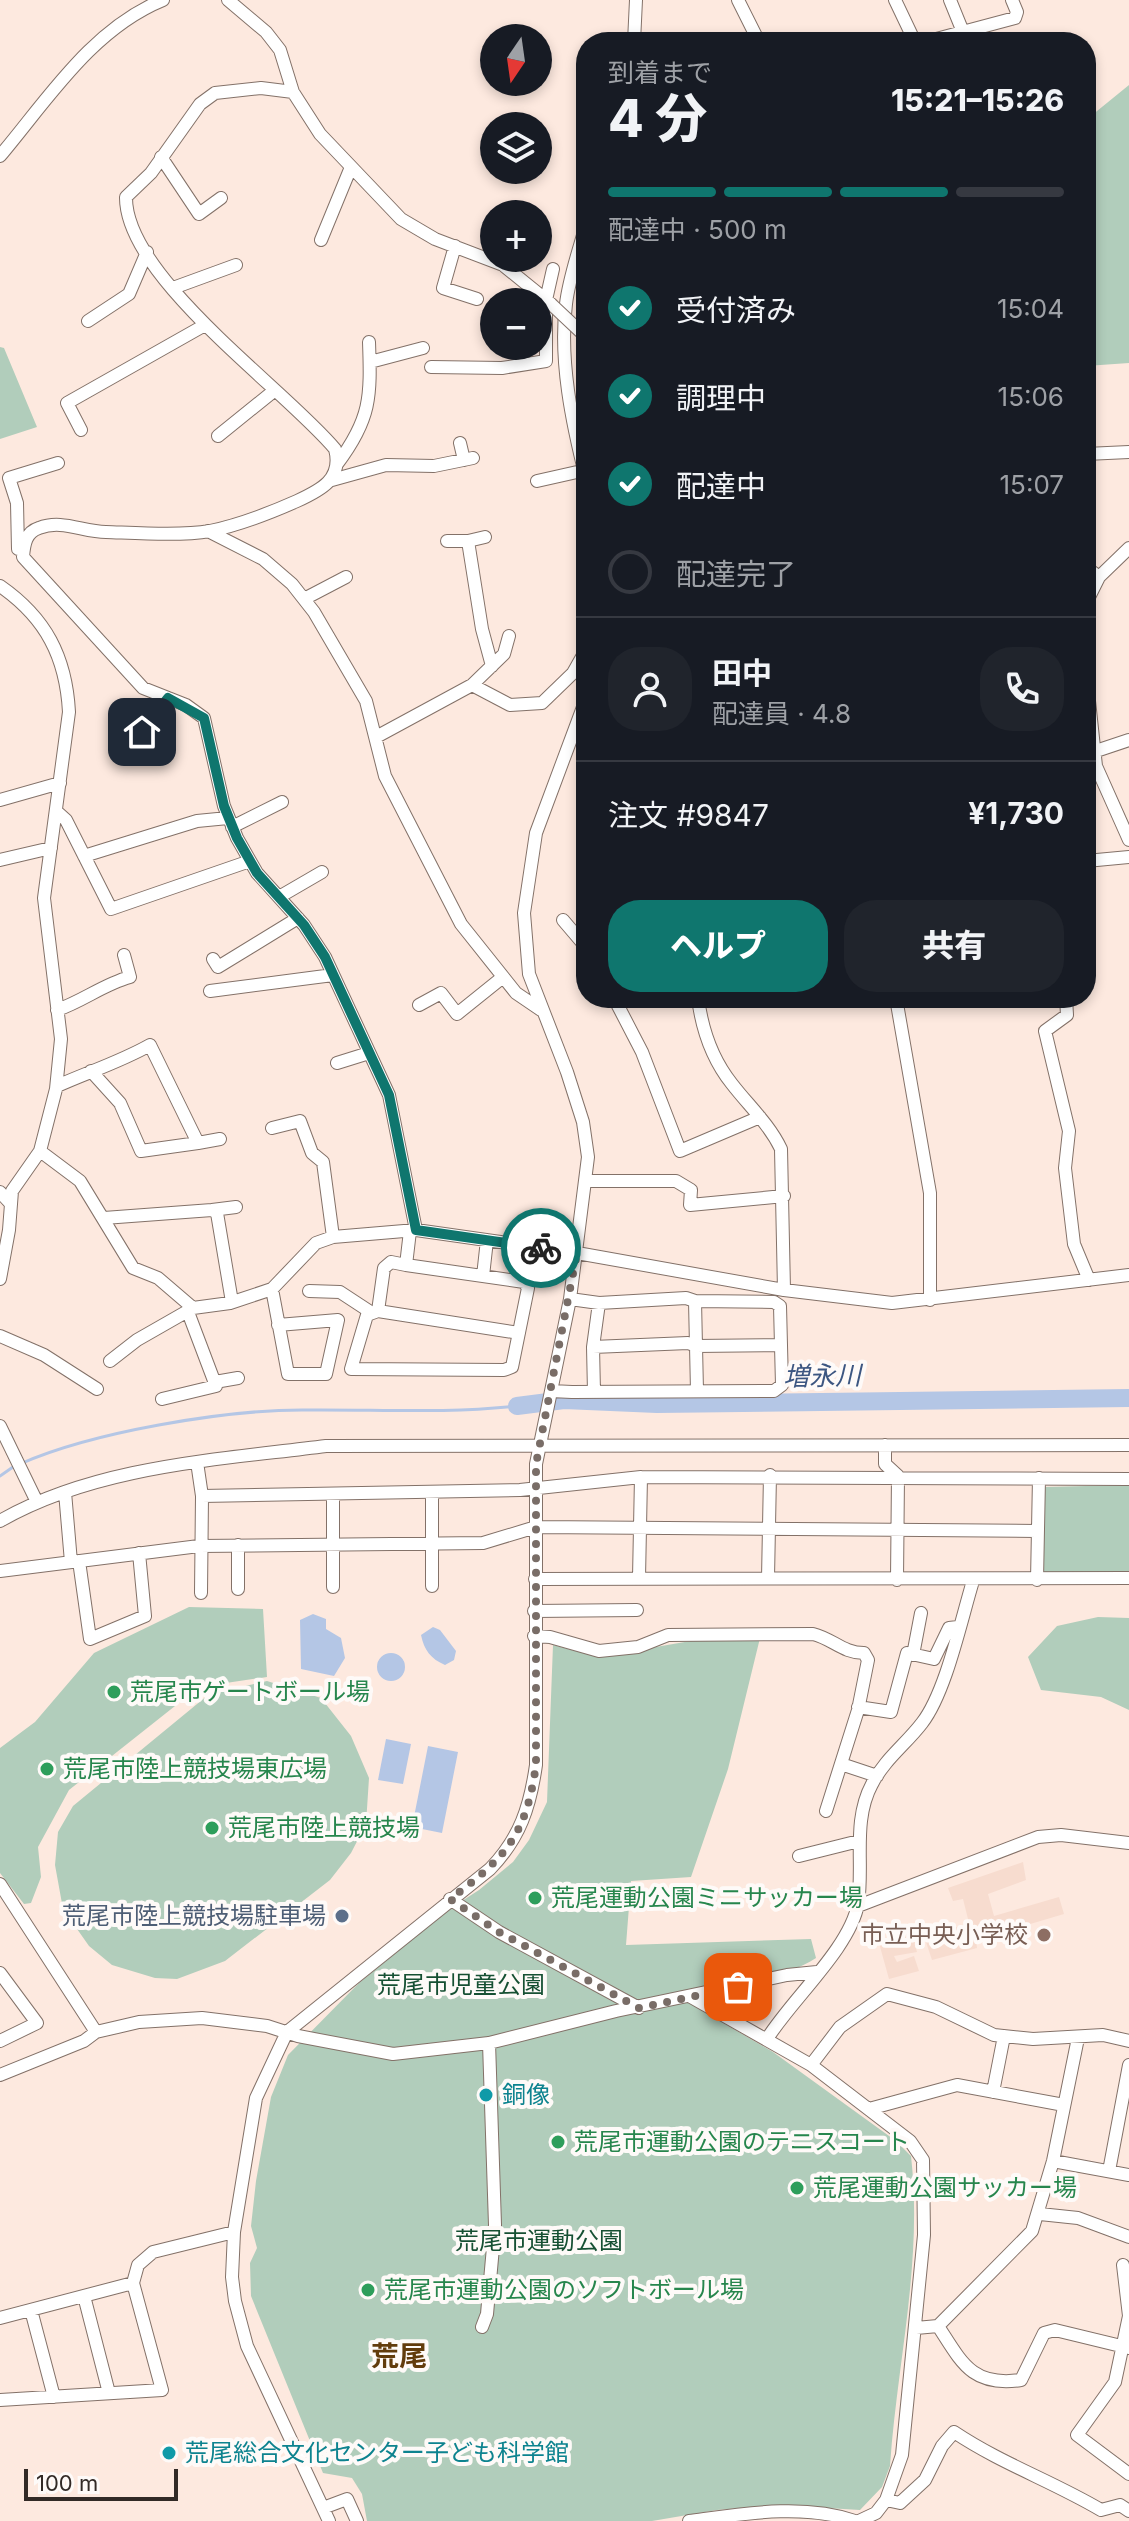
<!DOCTYPE html>
<html lang="ja">
<head>
<meta charset="utf-8">
<style>
  :root { --surface:#171b24; --page:#20242c; --text:#f1f3f6; --muted:#9ea1a6; --line:#363941; --accent:#0f766e }
  body { margin:0; font-family:Inter,"Noto Sans JP",sans-serif; background:var(--page); color:var(--text); height:100vh; display:flex; flex-direction:column; font-size:30px; white-space:nowrap }
  * { box-sizing:border-box; margin:0 }
  p { font-size:26px; color:var(--muted) }
  .icon { flex:none; width:44px; height:44px; fill:none; stroke:currentColor; stroke-width:2; stroke-linecap:round; stroke-linejoin:round }
  .map { position:relative; flex:1; overflow:hidden }
  .sheet { position:absolute; left:576px; top:32px; width:520px; height:976px; display:flex; flex-direction:column; background:var(--surface); border-radius:32px; box-shadow:0 4px 12px #0003 }
  .sheet>* { flex:none }
  .needle { width:52px; rotate:193deg }
  .buttons { position:absolute; left:480px; top:24px; display:grid; gap:16px }
  .buttons a { display:grid; place-items:center; width:72px; height:72px; border-radius:50%; background:var(--surface); box-shadow:0 4px 12px #0003; font-size:40px }
  .scale { position:absolute; left:24px; bottom:20px; width:154px; box-sizing:border-box; padding-left:8px; border:4px solid #322a26; border-top:0; font-size:22px; line-height:28px; white-space:nowrap; color:#322a26; -webkit-text-stroke:6px #fefaf8; paint-order:stroke }
  .pin { position:absolute; display:grid; place-items:center; width:68px; height:68px; color:#fff; margin:-34px; border-radius:16px; box-shadow:0 4px 12px #0006 }
  .courier { position:absolute; display:grid; place-items:center; width:80px; height:80px; margin:-40px; border:6px solid #0f766e; border-radius:50%; background:#fff; color:#222; box-shadow:0 2px 10px #0007 }
  .headline em { font-style:normal; font-weight:800 }
  .headline div { display:flex; flex-direction:column-reverse }
  .headline { display:flex; align-items:center; justify-content:space-between; height:136px; padding:0 32px }
  h1 { font-size:52px; font-weight:800; line-height:60px }
  .bar { display:grid; grid-template-columns:repeat(4,1fr); gap:12px 8px; align-content:center; height:96px; padding:0 32px }
  .bar i { height:10px; border-radius:6px; background:var(--line) }
  .bar .selected { background:var(--accent) }
  .bar p { grid-column:span 4 }
  .line { display:flex; align-items:center; gap:20px; padding:0 32px; border-top:2px solid var(--line) }
  .line div { flex:1 }
  .round { display:grid; place-items:center; flex:none; width:84px; height:84px; border-radius:32px; background:var(--page) }
  ol { padding:0 32px; list-style:none }
  li { display:flex; align-items:center; gap:24px; height:88px }
  li p { margin-inline-start:auto }
  li .icon { padding:8px; border-radius:50%; background:var(--accent); color:#fff; stroke-width:4 }
  li:last-child { color:var(--muted) }
  li i { width:44px; height:44px; border:4px solid var(--line); border-radius:50% }
  .primary-button { display:flex; gap:16px; margin-top:auto; padding:16px 32px }
  .primary-button a { flex:1; height:92px; border-radius:32px; background:var(--accent); color:#fff; font-size:32px; font-weight:800; line-height:92px; text-align:center }
  .primary-button a+a { background:var(--page); color:var(--text) }
  .map>svg:first-child { display:block }
  .built { fill:#f7dccf }
  .green { fill:#b1cdbb }
  .water { fill:#b4c6e5 }
  .lines { fill:none; stroke-linecap:round; stroke-linejoin:round }
  .stream { stroke:#b4c6e5; stroke-width:3 }
  .river { stroke:#b4c6e5; stroke-width:18 }
  .minor-casing { stroke:#837168; stroke-width:14 }
  .minor { stroke:#fff; stroke-width:12 }
  .minor-bridge-casing { stroke:#837168; stroke-width:14; stroke-linecap:butt }
  .minor-bridge { stroke:#fff; stroke-width:12 }
  .done { stroke:#796d67; stroke-width:8; stroke-dasharray:0 14.4 }
  .route { stroke:#0f766e; stroke-width:10 }
  .leisure-dot { fill:#2e9e5b; stroke:#fefaf8; stroke-width:3 }
  .service-dot { fill:#5c6f8a; stroke:#fefaf8; stroke-width:3 }
  .education-dot { fill:#8d6e63; stroke:#fefaf8; stroke-width:3 }
  .culture-dot { fill:#0f9aa8; stroke:#fefaf8; stroke-width:3 }
  .labels { text-anchor:middle; stroke-width:8; stroke-linejoin:round; paint-order:stroke }
  .leisure-label { font-size:24px; fill:#27864d; stroke:#fefaf8; text-anchor:start }
  .service-label { font-size:24px; fill:#4e5e75; stroke:#fefaf8; text-anchor:end }
  .education-label { font-size:24px; fill:#785e54; stroke:#fefaf8; text-anchor:end }
  .park-label { font-size:24px; fill:#165033; stroke:#fefaf8 }
  .culture-label { font-size:24px; fill:#0d838f; stroke:#fefaf8; text-anchor:start }
  .water-label { font-size:26px; font-style:italic; fill:#3c5681; stroke:#fefaf8 }
  .quarter-label { font-size:28px; font-weight:bold; fill:#623c0c; stroke:#fefaf8 }
</style>
</head>
<body>
<div class="map">
<svg width="1129" height="2521" viewBox="0 0 1129 2521">
  <rect width="100%" height="100%" fill="#fde9df"/>
  <path class="built" d="M1023,1862l3,18 -38,14 6,22 65,-19 5,17 -88,26 1,8 -45,12 -6,-18 -11,3 2,7 -23,4 3,6 17,-6 5,15 -30,8 -10,-36 30,-10 3,8 57,-18 -6,-24 -10,2 -5,-13z"/>
  <path class="green" d="M1129,85v278l-43,3v-246z
    M0,347l4,1 33,79 -37,12z
    M1129,1485v90l-91,-1 5,-87z
    M189,1607l74,2 4,68 -68,10 -130,103 -31,57 3,30 -10,26 -7,1 -24,-31v-125l35,-26 59,-69z
    M1098,1617l31,1v92l-28,-13 -60,-7 -13,-33 29,-31z
    M760,1638l-32,131 -37,108 -60,4 -5,64 185,-6 5,19c-36,23 -84,25 -125,33l3,15 79,46 123,89 15,15c12,106 -14,206 -21,310l-8,21 -22,23 -83,-5 -60,5 -65,11h-285l-5,-27 -10,-16 -29,-5 -72,-177 -1,-33 7,-15 -6,-22 5,-45 15,-84 17,-42 71,-72 89,-73 31,-20 34,-28 16,-22 18,-38 6,-157 45,12 104,-18z
    M267,1681l54,17 30,38 18,42 -3,46 -15,29 -21,27 -105,81 -48,18 -22,-1 -43,-13 -23,-19 -26,-37 -8,-44 3,-33 15,-26 135,-111z"/>
  <path class="water" d="M313,1614l13,5v10l15,9 4,20 -11,18 -33,-7 -1,-49z
    M433,1627l7,3 16,21 -2,9 -9,5c-14,-6 -21,-15 -24,-30z
    M377 1667a14 14 0 1 1 28 0a14 14 0 1 1-28 0Z
    M386,1739l25,5 -8,40 -25,-4z
    M428,1746l30,6 -16,81 -30,-6z"/>
  <g class="lines">
    <path class="stream" d="M20,1464c72,-32 204,-54 282,-54 73,-1 142,4 215,-4
      M0,1476l13,-9"/>
    <path class="river" d="M517,1406l47,-6 93,4 472,-6"/>
    <defs>
      <path id="minor" d="M228,0l38,32 14,18 13,42 27,42 81,85 34,20 68,26 48,39
        M738,0l21,42
        M895,0l20,42
        M950,0l13,32
        M634,42l2,-42
        M925,42l90,-24 2,-6 -5,-12
        M293,92l-32,-4 -46,5 -15,11 -49,69 -25,24c-1,80 159,192 209,252 8,30 -14,41 -38,52 -27,12 -58,24 -87,30 -29,5 -74,2 -104,1 -23,0 -44,-13 -67,-4 -13,4 -15,16 -16,29l120,131 43,17 18,13 20,88 13,32 20,35 47,52 21,32 64,138 27,135
        M0,156c48,-57 92,-127 163,-156
        M161,157l38,57 22,-16
        M586,225c-7,25 -17,53 -20,79 -7,56 6,119 20,174
        M321,240l30,-73
        M455,246l-12,42 34,11
        M173,288l63,-23
        M88,321l41,-27 18,-42
        M370,362l53,-14
        M431,367l71,1 44,-7v-61l7,-31
        M81,430l-14,-27 138,-78
        M218,436l57,-46
        M460,443l4,17
        M1086,454l43,-2
        M337,464c34,-45 34,-67 32,-122
        M332,480l54,-15 48,1 39,-8
        M537,481l49,-11
        M208,531l55,28 29,25 22,28 52,89 19,75 76,148 55,69 25,17
        M485,537l-17,4 14,88 10,37
        M447,541h21
        M18,549l-1,-46 -8,-25 49,-15
        M1086,567l13,10
        M0,586c46,32 66,71 69,126l-25,186 17,141 -5,50 -16,62 -28,40 -3,39 -9,49
        M304,599l42,-22
        M1086,603l13,-26 30,-29
        M1086,673l10,93 33,74
        M472,685l32,-31 5,-18
        M376,737l96,-52 38,20 32,-2 31,-30 13,-23
        M1093,752l36,-12
        M157,758l-15,-26 26,-34
        M0,800l60,-17
        M56,811l10,9 45,89 139,-48
        M232,827l50,-25
        M84,856l113,-35 31,-3
        M0,860l51,-12
        M1086,861l43,-4
        M279,897l43,-25
        M563,920l23,27
        M213,959l5,8 80,-49
        M210,991l123,-16
        M614,998l28,54 38,99 80,-34
        M698,998c4,32 14,61 34,86 17,22 37,40 49,65l3,141
        M896,998l34,195v107
        M1066,998l1,17 -22,16 24,100 -4,37 9,76 15,36
        M419,1005l22,-12 16,21 46,-37
        M57,1010c26,-9 47,-26 73,-33l-6,-22
        M337,1063l32,-10
        M57,1086c31,-14 63,-24 93,-41l48,98 -57,8 -21,-48 -29,-32
        M272,1128l28,-7 12,32 11,9 10,75
        M198,1143l22,-4
        M40,1151l40,30 53,87 25,10 35,30 37,-5 42,-14 44,-46 17,-6 83,-7 161,23 207,37 108,13 237,-28
        M588,1181h88l15,9 -1,15 94,-9
        M0,1192l11,12
        M212,1210l24,-3
        M104,1218l108,-8 5,3 15,89
        M406,1265l118,17 4,6 -16,79 -8,3 -153,-1 16,-54 11,-4 6,-43 7,-6 15,3 4,-34
        M483,1276l4,-36
        M272,1289l16,85h38l12,-54 -60,5
        M309,1291l31,1 32,21
        M570,1299l29,4 87,-5 9,3
        M378,1311l141,22
        M0,1336l44,19 53,34
        M593,1347l6,-44
        M110,1361l27,-21 56,-32
        M215,1382l23,-4
        M551,1391l21,1 202,-1 8,-6 -2,-79 -6,-4 -79,-1 2,90
        M594,1392l-1,-45 95,-4 8,3 85,-1
        M162,1399l54,-13 -28,-74
        M0,1426l36,74
        M885,1445v19l13,12 -1,104
        M197,1462l5,34 318,-6 121,-13 488,2
        M65,1492l6,70
        M333,1494v93
        M0,1521c96,-55 217,-61 326,-75l803,-1
        M238,1545v44
        M79,1561l11,78 55,-23 -6,-63
        M0,1571l199,-25 284,-3 53,-16 501,4
        M639,1578l2,-101
        M768,1578l2,-103
        M535,1579l594,-1
        M1037,1580l2,-102
        M432,1586v-94
        M201,1593l1,-97
        M534,1611l103,-1
        M534,1636l16,1 49,14 39,-4 30,-12 145,-1c20,5 30,19 51,19l4,7 -10,50 -32,101
        M913,1655l8,-42
        M858,1707l33,5 16,-59 27,6 15,-31 9,-1
        M841,1764l36,12
        M799,1856l60,-15
        M0,1884l96,148
        M450,1899l49,33 140,76
        M858,1906l180,-69 23,-2 68,8
        M0,1973l37,50 -37,18
        M691,1997l120,68 99,76 13,19 1,75 -22,220 -16,45 -10,13 -17,8
        M767,2039c24,-39 83,-91 91,-135 6,-40 -6,-83 14,-120 12,-24 34,-40 50,-61 24,-31 39,-103 51,-142
        M811,2065l29,-38 47,-33 49,13 58,28 39,4 70,-4 26,6
        M0,2075l84,-34 12,-9 43,-10 63,-4 65,8 31,10 95,18 96,-11 127,-32 171,-36 30,-3
        M993,2092l11,-56
        M869,2109l88,-24 107,20
        M1053,2161l76,14
        M1109,2171l20,-106
        M1040,2214l38,4 51,19
        M1123,2265l6,51 -14,66 -38,53 52,39
        M133,2283l5,-18 15,-13 81,-20
        M84,2296l25,97
        M31,2310l23,87
        M0,2318l133,-35 29,107 -162,10
        M938,2326c24,37 34,61 83,54l23,-47 11,-3 74,18
        M482,2327l5,-13 8,-89 -6,-182
        M916,2328l22,-2 94,-95 21,-70 25,-123
        M886,2500l14,3 25,-23 17,-34 12,-14c48,32 98,49 147,78l19,-5 9,6
        M323,2508l24,-9 10,22
        M329,2521l-82,-175 -12,-45 -3,-24 2,-45 22,-134 31,-66 203,-163c30,-31 40,-62 46,-104v-301l34,-165 18,-142 -5,-35 -16,-50 -38,-98 -5,-61 12,-80 50,-134
        M689,2521c53,-7 114,-18 166,0"/>
    </defs>
    <use href="#minor" class="minor-casing"/>
    <use href="#minor" class="minor"/>
    <defs>
      <path id="minor-bridge" d="M551,304l33,31"/>
    </defs>
    <use href="#minor-bridge" class="minor-bridge-casing"/>
    <use href="#minor-bridge" class="minor-bridge"/>
  </g>
  <g class="lines">
    <path class="done" d="M541,1248l36,5 -41,211v301c-10,71 -30,92 -86,134l49,33 140,76 99,-21"/>
    <path class="route" d="M142,732l26,-34 36,20 20,88 13,32 20,35 47,52 21,32 64,138 27,135 125,18"/>
  </g>
  <g class="leisure-dot">
    <circle cx="114" cy="1692" r="8"/>
    <circle cx="47" cy="1769" r="8"/>
    <circle cx="212" cy="1828" r="8"/>
    <circle cx="535" cy="1898" r="8"/>
    <circle cx="558" cy="2142" r="8"/>
    <circle cx="797" cy="2188" r="8"/>
    <circle cx="368" cy="2290" r="8"/>
  </g>
  <circle class="service-dot" cx="342" cy="1916" r="8"/>
  <circle class="education-dot" cx="1044" cy="1935" r="8"/>
  <g class="culture-dot">
    <circle cx="486" cy="2095" r="8"/>
    <circle cx="169" cy="2453" r="8"/>
  </g>
  <g class="labels">
    <g class="leisure-label">
      <text x="130" y="1700">荒尾市ゲートボール場</text>
      <text x="63" y="1777">荒尾市陸上競技場東広場</text>
      <text x="228" y="1836">荒尾市陸上競技場</text>
      <text x="551" y="1906">荒尾運動公園ミニサッカー場</text>
      <text x="574" y="2150">荒尾市運動公園のテニスコート</text>
      <text x="813" y="2196">荒尾運動公園サッカー場</text>
      <text x="384" y="2298">荒尾市運動公園のソフトボール場</text>
    </g>
    <g class="service-label">
      <text x="326" y="1924">荒尾市陸上競技場駐車場</text>
    </g>
    <g class="education-label">
      <text x="1028" y="1943">市立中央小学校</text>
    </g>
    <g class="park-label">
      <text x="461" y="1993">荒尾市児童公園</text>
      <text x="539" y="2249">荒尾市運動公園</text>
    </g>
    <g class="culture-label">
      <text x="502" y="2103">銅像</text>
      <text x="185" y="2461">荒尾総合文化センター子ども科学館</text>
    </g>
    <g class="water-label">
      <text transform="translate(822 1376) rotate(-1)" y="9">増永川</text>
    </g>
    <g class="quarter-label">
      <text x="399" y="2366">荒尾</text>
    </g>
  </g>
</svg>
<div class="buttons">
<a><svg class="needle" viewBox="-14 -14 28 28"><path d="M0-13l5 13h-10z" fill="#e53935"/><path d="M0 13l5-13h-10z" fill="#9ea1a6"/></svg></a>
<a><svg class="icon" aria-label="layers" viewBox="0 0 24 24"><path d="M12 4l9 5-9 5-9-5zM3 14l9 5 9-5"/></svg></a>
<a>+</a>
<a>−</a>
</div>
<div class="scale">100 m</div>
<div class="pin" style="left:738px;top:1987px;background:#ea580c"><svg class="icon" aria-label="bag" viewBox="0 0 24 24"><path d="M5 8h14l-1 12H6zM9 8a3 3 0 0 1 6 0"/></svg></div>
<div class="pin" style="left:142px;top:732px;background:#1f2937"><svg class="icon" aria-label="home" viewBox="0 0 24 24"><path d="M3 11l9-7 9 7M6 9v11h12V9"/></svg></div>
<div class="courier" style="left:541px;top:1248px"><svg class="icon" aria-label="bike" viewBox="0 0 24 24"><circle cx="6" cy="16" r="4"/><circle cx="18" cy="16" r="4"/><path d="M6 16l4-8h5l3 8M10 8l3 8H6M13 5h3"/></svg></div>
<section class="sheet">
<div class="headline"><div><h1>4 分</h1><p>到着まで</p></div><em>15:21–15:26</em></div>
<div class="bar"><i class="selected"></i><i class="selected"></i><i class="selected"></i><i></i><p>配達中 · 500 m</p></div>
<ol>
<li><svg class="icon" aria-label="check" viewBox="0 0 24 24"><path d="M5 12l5 5 9-10"/></svg>受付済み<p>15:04</p></li>
<li><svg class="icon" aria-label="check" viewBox="0 0 24 24"><path d="M5 12l5 5 9-10"/></svg>調理中<p>15:06</p></li>
<li><svg class="icon" aria-label="check" viewBox="0 0 24 24"><path d="M5 12l5 5 9-10"/></svg>配達中<p>15:07</p></li>
<li><i></i>配達完了</li>
</ol>
<div class="line" style="height:144px"><a class="round"><svg class="icon" aria-label="person" viewBox="0 0 24 24"><circle cx="12" cy="8" r="4"/><path d="M4 21q1-7 8-7t8 7"/></svg></a><div><b>田中</b><p>配達員 · 4.8</p></div><a class="round"><svg class="icon" aria-label="phone" viewBox="0 0 24 24"><path d="M5 4h4l2 5-3 2q2 4 5 5l2-3 5 2v4C11 20 4 13 5 4z"/></svg></a></div>
<div class="line" style="height:104px"><div>注文 #9847</div><b>¥1,730</b></div>
<div class="primary-button"><a>ヘルプ</a><a>共有</a></div>
</section>
</div>
</body>
</html>
